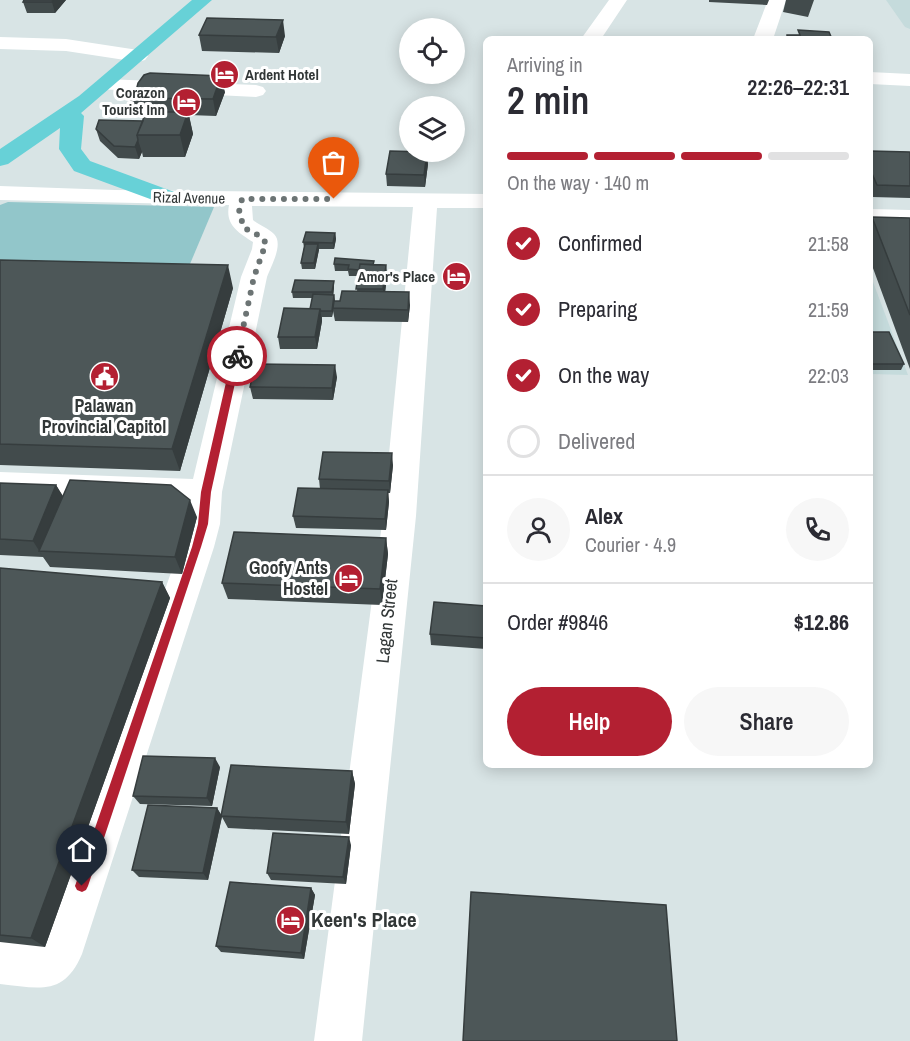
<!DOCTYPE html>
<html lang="en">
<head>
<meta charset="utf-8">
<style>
  :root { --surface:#fff; --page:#f7f7f7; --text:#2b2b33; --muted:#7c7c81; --line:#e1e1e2; --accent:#b32032 }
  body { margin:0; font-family:"Archivo Narrow",sans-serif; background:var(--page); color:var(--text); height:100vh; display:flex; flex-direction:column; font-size:22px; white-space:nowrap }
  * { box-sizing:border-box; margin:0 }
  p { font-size:20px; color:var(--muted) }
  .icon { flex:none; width:33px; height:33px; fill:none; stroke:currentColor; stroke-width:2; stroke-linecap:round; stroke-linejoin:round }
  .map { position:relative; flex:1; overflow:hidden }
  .side { position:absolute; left:483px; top:36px; width:390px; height:732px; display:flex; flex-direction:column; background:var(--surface); border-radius:9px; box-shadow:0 3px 15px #0003 }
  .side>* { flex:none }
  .fabs { position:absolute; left:399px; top:18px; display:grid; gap:12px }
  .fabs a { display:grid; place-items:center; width:66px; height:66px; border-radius:50%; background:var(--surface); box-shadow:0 3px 15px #0003; font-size:30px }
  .pin { position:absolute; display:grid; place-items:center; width:51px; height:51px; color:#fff; margin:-62px -26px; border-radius:50% 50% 50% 0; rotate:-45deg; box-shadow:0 0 6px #0007 }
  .pin .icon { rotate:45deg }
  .courier { position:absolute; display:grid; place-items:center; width:60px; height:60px; margin:-30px; border:4px solid #b32032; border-radius:50%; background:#fff; color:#222; box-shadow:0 2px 8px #0007 }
  .summary em { font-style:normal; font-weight:600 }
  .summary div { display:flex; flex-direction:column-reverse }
  .summary { display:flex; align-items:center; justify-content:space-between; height:102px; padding:0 24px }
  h1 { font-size:39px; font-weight:600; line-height:45px }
  .bar { display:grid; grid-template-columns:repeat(4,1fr); gap:9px 6px; align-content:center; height:72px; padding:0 24px }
  .bar i { height:8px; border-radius:4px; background:var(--line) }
  .bar .on { background:var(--accent) }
  .bar p { grid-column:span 4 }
  .line { display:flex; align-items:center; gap:15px; padding:0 24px; border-top:2px solid var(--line) }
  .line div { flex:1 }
  .round { display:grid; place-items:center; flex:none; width:63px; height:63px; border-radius:32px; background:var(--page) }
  ol { padding:0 24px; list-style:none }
  li { display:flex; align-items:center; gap:18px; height:66px }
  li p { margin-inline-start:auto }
  li .icon { padding:6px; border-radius:50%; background:var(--accent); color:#fff; stroke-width:4 }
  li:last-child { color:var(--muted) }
  li i { width:33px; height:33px; border:3px solid var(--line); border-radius:50% }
  .cta { display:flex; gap:12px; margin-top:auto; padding:12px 24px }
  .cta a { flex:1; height:69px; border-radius:36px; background:var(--accent); color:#fff; font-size:24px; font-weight:600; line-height:69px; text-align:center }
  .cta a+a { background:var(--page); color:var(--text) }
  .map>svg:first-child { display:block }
  .built { fill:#c5dbdc }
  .green { fill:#92c6ca }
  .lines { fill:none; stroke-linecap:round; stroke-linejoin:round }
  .minor { fill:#fff; fill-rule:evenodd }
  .major { fill:#67d1d7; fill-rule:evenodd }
  .wall { fill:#424b4c }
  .shaded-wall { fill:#363d3e }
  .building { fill:#4d5758; stroke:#363d3e; stroke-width:1.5 }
  .route { fill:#b32032 }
  .done { stroke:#6c7474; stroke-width:6; stroke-dasharray:0 10.8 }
  .labels { text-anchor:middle; stroke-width:6; stroke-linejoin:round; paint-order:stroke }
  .far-poi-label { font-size:15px; font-weight:bold; fill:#323737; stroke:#fff; text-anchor:end }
  .far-street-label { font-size:15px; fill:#323737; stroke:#fff }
  .poi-label { font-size:18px; font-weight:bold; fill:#323737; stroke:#fff }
  .street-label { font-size:18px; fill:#323737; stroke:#fff }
  .near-poi-label { font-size:21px; font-weight:bold; fill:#323737; stroke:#fff; text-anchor:start }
</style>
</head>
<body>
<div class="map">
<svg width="910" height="1041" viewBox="0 0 910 1041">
  <rect width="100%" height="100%" fill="#d8e4e5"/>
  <path class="built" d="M886,0h24v29l-5,-2z
    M870,274l38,101 -38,-1z"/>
  <path class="green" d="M8,202l206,5 -24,57 -190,-2v-57z"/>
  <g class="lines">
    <path class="minor" d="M609,0h18l-26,39h-20z
      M768,0h18l-13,39h-20z
      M0,37l66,2 72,11 7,2 3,4 -3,4 -7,2 -72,-11 -66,-2z
      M870,72l40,2v12l-40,-2z
      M104,79l152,6 7,2 3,4 -3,4 -7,2 -159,-8 -3,-4 3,-4z
      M0,186l115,4 371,4v14h-49l-21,308 -54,525h-48l69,-525 30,-309 -161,-1 1,14c6,5 15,8 21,14 10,10 -3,32 -7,43l-45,215 -2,32 -6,23 -132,407c-18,43 -44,34 -82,30v-46l37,4 5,-3 138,-392 9,-43 -189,-8v-24l193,7 48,-202 11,-28 1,-7c-15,-10 -28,-17 -24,-37l-229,-5z
      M870,209l40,1v14l-40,-1z"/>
    <path class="major" d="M192,0h20l-131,113 3,3 -3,33 9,12 87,32 4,5 -4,5 -8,2 -8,-2 -87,-32 -15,-22 1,-21 -52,36 -8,2v-17l79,-53z"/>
  </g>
  <path class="wall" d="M66,0l-11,13h-28l-4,-11z
    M709,0h60l-2,5 -58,-3z
    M786,0h28l-6,17 -25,-5z
    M199,35l86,1 -6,17 -77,-2z
    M225,92l-9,24 -27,-1 4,19 -8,23h-42l-1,-5 -3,7 -21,-1 -18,-17 -4,-12 47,-8 2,-6h-10l-6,-19z
    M870,151l40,1v46l-38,-1 -2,-5z
    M428,164l-3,23 -38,-1 -1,-12z
    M872,217l38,1v151l-40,-109v-39z
    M335,233l1,6 -2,10h-15l-4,20h-13l-1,-6 3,-16 -1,-5z
    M0,260l233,28 -53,183 -180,-6z
    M374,261v4h12l1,12 -2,15 25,13 -2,17 -73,-1 -2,-10 -1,6h-10v4l-5,28h-37l-2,-12 32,-28 2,-11h-19l-1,-6 42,-5 -1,8h1l1,6h5l17,-9 1,-16h-9l-1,-5h-13l-1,-7z
    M870,332l34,32 -3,6h-31z
    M337,377l-4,23 -80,-1 -3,-12z
    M393,465l-3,28h-2l1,9 -3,28 -90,-2 -3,-12 27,-27 -1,-10z
    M0,483l56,2 7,11 134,21 -15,57 -132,-7 -7,-10 -43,-2z
    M386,538l2,16 -6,51 -154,-6 -6,-16z
    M0,568l162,14 8,16 -125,349 -45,-5z
    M486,606v43l-55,-4 -1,-11z
    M220,767l-8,39 -72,-2 -7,-8z
    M352,771l3,13 -6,50 -121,-6 -6,-11 -14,63 -69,-3 -7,-7 85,-62 4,7z
    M351,845l-5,39 -75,-4 -4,-7z
    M311,888l4,7 -11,64 -83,-7 -5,-6z"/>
  <path class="shaded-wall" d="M53,0h13l-11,13 -3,-11z
    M283,20l2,16 -6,17 -3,-16z
    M221,76l4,16 -9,24 -3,-17z
    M188,112l5,22 -8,23 -5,-22z
    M138,140l4,12 -3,7 -4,-12z
    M427,152l1,12 -3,23 -1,-12z
    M335,233l1,6 -2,10 -1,-6z
    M318,244l1,6 -4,19 -1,-6z
    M228,265l5,23 -53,183 -8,-22z
    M386,265l1,12 -3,24 -1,-12z
    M334,281v6l-1,12 -1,-7z
    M409,292l1,13 -2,17v-12z
    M334,295l1,6 -3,16v-6z
    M320,309l2,12 -5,28 -2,-12z
    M335,365l2,12 -4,23 -1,-12z
    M392,453l1,12 -3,28 -1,-12z
    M56,485l10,17 -27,49 4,6 -10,-16z
    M388,490l1,12 -3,28 -1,-11z
    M190,500l7,17 -15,57 -7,-17z
    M386,538l2,16 -6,51 -2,-16z
    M162,582l8,16 -125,349 -14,-9z
    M215,758l5,9 -8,39 -5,-8z
    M352,771l3,13 -6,50 -3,-12z
    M217,808l5,8 -14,64 -5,-7z
    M349,837l2,8 -5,39 -3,-7z
    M311,888l4,7 -11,64 -3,-6z"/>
  <path class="building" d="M24,0h29l-1,2h-29z
    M207,18l76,2 -7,17 -77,-2z
    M798,30l31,2 3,7h-54l9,-2v-2h13z
    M150,73l71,3 -8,23 -83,-1 -1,-2 7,-5 2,-8 6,-8z
    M146,112h42l-8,23h-43z
    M99,120l44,1 -6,14 1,5 -3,7 -21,-1 -18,-17z
    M390,151l37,1 -3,23 -38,-1z
    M870,151l40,1v34l-33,-1 -7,-16z
    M872,217l38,1v97z
    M306,232l29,1 -2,10 -30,-1z
    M305,244h13l-4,19h-13z
    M335,258l39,3 -1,4 -13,-1 -1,6 -11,-1 1,-4 -15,-1z
    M0,260l228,5 -56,184 -172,-5z
    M360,264l26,1 -3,24h-27z
    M295,280l39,1 -2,11h-40z
    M342,291l67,1 -1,18 -75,-2 1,-7h6z
    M313,294l21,1 -2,16h-11l-1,-2h-10z
    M284,308l36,1 -5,28h-37z
    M870,332h19l15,32h-34z
    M255,364l80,1 -3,23 -82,-1z
    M323,452l69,1 -3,28 -70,-2z
    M70,480l101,5 19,15 -15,57 -136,-6z
    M0,483l56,2 -23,56 -33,-2z
    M298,488l90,2 -3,29 -92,-3z
    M234,532l152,6 -6,51 -158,-6z
    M0,568l162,14 -131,356 -31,-3z
    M434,602l52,4v32l-56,-4z
    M143,756l72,2 -8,40 -74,-2z
    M231,765l121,6 -6,51 -125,-6z
    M148,805l69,3 -14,65 -71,-3z
    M273,833l76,4 -6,40 -76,-4z
    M230,882l81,6 -10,65 -85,-7z
    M471,892l195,13 11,136h-214z"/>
  <path class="route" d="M237,353l4,3 -30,136 -3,32 -7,23 -113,339 -2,4 -4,2 -5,-2 -2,-4 117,-339 6,-23 3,-32 31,-136z"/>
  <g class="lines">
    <path class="done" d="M237,356l17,-79 12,-34 -6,-7 -16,-8 -5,-16 3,-13h92"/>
  </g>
  <defs>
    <symbol id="hotel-disc" viewBox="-11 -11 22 22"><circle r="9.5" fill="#b32032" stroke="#fff"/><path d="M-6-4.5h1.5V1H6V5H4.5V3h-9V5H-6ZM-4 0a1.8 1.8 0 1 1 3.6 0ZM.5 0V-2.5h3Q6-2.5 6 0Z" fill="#fff"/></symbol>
    <symbol id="civic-disc" viewBox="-11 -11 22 22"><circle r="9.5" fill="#b32032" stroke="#fff"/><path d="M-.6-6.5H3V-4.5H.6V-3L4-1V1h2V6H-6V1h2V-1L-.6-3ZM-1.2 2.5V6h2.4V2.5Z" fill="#fff"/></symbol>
  </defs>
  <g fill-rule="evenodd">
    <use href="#hotel-disc" x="208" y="58" width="33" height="33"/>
    <use href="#hotel-disc" x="170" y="86" width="33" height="33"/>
    <use href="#hotel-disc" x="440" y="260" width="33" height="33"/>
    <use href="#civic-disc" x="88" y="360" width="33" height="33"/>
    <use href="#hotel-disc" x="332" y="562" width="33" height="33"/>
    <use href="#hotel-disc" x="274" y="904" width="33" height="33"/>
  </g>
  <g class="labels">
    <g class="far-poi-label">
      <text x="245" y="80" text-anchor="start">Ardent Hotel</text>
      <text x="165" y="98">Corazon<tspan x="165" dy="17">Tourist Inn</tspan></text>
      <text x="435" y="282">Amor's Place</text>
    </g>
    <g class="far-street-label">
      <text transform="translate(189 198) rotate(1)" y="5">Rizal Avenue</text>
    </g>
    <g class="poi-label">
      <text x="104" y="412">Palawan<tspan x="104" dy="21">Provincial Capitol</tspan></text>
      <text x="328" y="574" text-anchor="end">Goofy Ants<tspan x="328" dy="21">Hostel</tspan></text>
    </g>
    <g class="street-label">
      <text transform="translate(387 621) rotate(-84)" y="6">Lagan Street</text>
    </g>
    <g class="near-poi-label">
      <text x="311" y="927">Keen's Place</text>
    </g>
  </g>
</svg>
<div class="fabs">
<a><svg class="icon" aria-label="locate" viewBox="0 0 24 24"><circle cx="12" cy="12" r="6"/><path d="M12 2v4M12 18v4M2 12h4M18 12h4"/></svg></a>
<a><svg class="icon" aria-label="layers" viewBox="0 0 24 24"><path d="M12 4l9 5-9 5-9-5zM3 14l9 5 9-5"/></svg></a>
</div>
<div class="pin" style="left:334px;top:199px;background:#ea580c"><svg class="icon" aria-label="bag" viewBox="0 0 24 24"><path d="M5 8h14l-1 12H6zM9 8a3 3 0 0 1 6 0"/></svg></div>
<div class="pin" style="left:82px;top:886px;background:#1f2937"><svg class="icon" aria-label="home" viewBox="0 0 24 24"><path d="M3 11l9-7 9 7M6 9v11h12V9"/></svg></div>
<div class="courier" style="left:237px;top:356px"><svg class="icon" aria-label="bike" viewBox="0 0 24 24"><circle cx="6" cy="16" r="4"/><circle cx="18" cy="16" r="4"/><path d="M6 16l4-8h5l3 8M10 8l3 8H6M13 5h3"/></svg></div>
<section class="side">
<div class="summary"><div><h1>2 min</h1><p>Arriving in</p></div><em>22:26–22:31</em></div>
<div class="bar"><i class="on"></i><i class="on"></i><i class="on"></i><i></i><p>On the way · 140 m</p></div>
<ol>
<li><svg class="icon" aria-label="check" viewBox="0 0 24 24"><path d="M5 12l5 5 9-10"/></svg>Confirmed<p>21:58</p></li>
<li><svg class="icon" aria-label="check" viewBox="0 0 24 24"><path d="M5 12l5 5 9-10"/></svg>Preparing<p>21:59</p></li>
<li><svg class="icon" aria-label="check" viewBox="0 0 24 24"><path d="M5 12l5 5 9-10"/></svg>On the way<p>22:03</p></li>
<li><i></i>Delivered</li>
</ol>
<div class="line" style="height:108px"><a class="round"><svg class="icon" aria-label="person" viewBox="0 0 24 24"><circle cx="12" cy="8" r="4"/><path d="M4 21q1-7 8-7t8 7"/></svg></a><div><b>Alex</b><p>Courier · 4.9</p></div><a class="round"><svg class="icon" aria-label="phone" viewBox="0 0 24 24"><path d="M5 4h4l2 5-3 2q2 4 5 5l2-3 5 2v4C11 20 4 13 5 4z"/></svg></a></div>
<div class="line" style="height:78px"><div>Order #9846</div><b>$12.86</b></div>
<div class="cta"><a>Help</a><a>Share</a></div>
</section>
</div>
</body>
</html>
